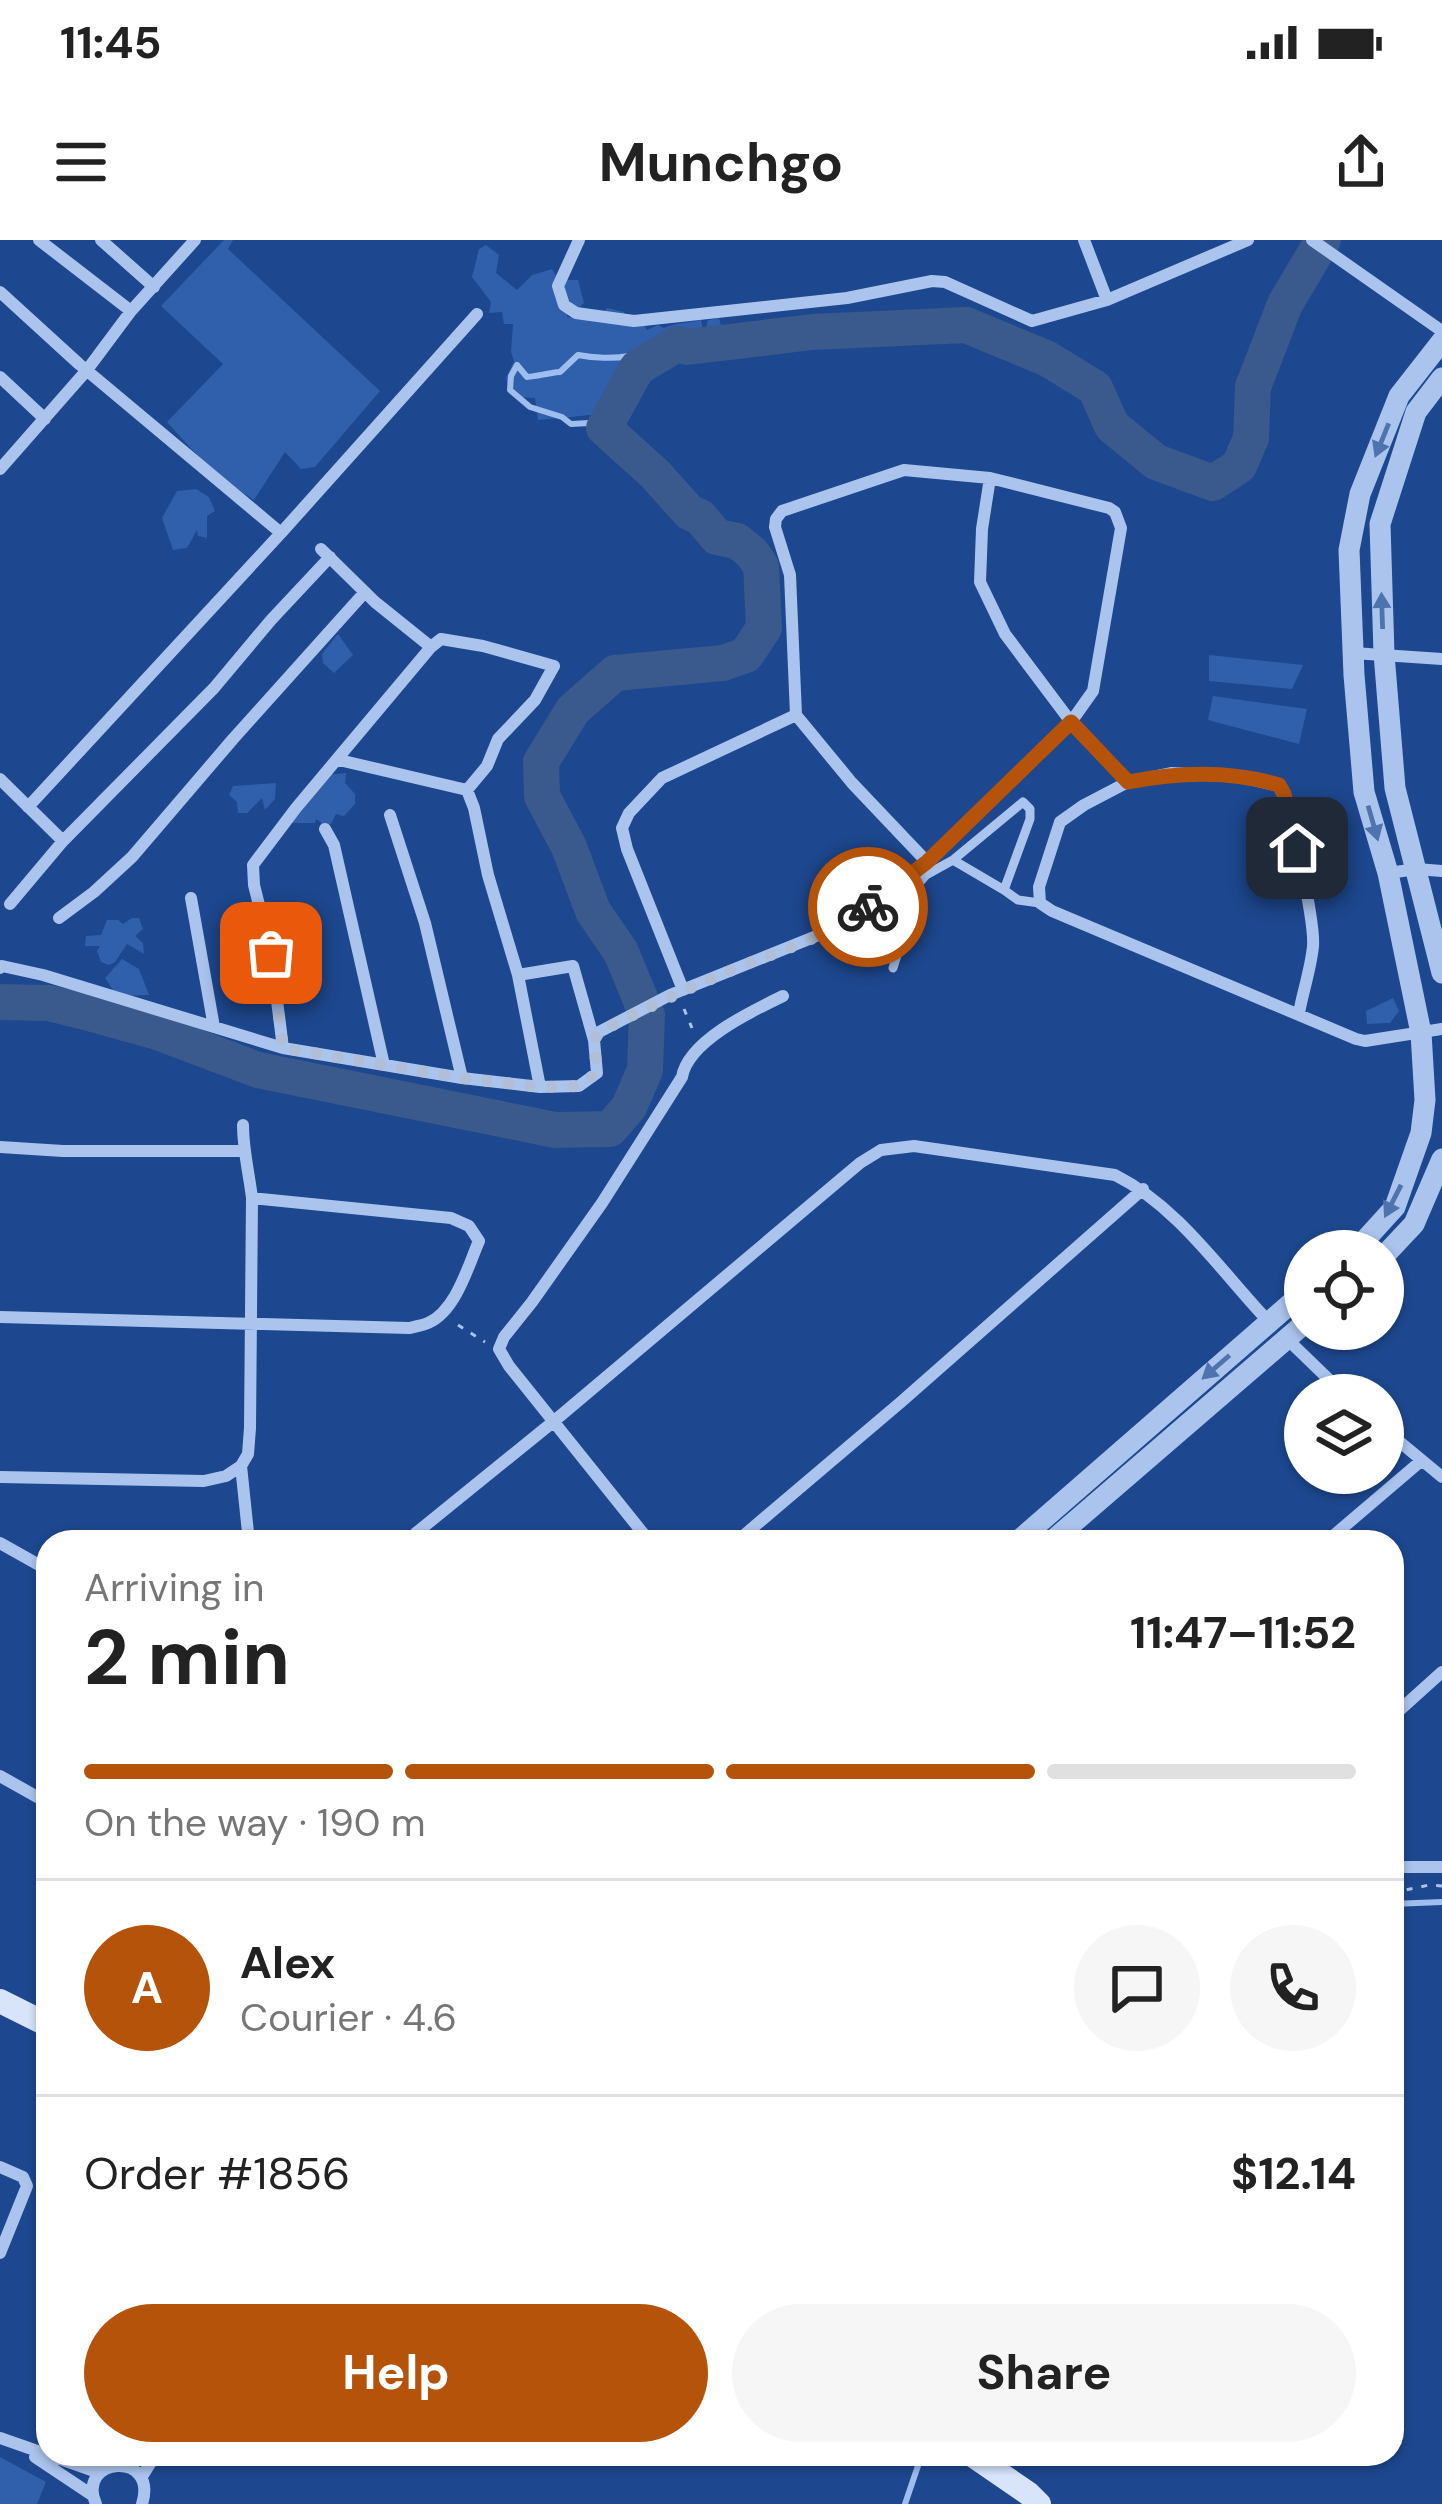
<!DOCTYPE html>
<html lang="en">
<head>
<meta charset="utf-8">
<style>
  :root { --surface:#fff; --page:#f6f6f6; --text:#222; --muted:#767676; --line:#e0e0e0; --accent:#b45309 }
  body { margin:0; font-family:"DM Sans",sans-serif; background:var(--page); color:var(--text); height:100vh; display:flex; flex-direction:column; font-size:45px; white-space:nowrap }
  * { box-sizing:border-box; margin:0 }
  p { font-size:39px; color:var(--muted) }
  .icon { flex:none; width:66px; height:66px; fill:none; stroke:currentColor; stroke-width:2; stroke-linecap:round; stroke-linejoin:round }
  .map { position:relative; flex:1; overflow:hidden }
  .panel { position:absolute; left:36px; top:1290px; width:1368px; height:936px; display:flex; flex-direction:column; background:var(--surface); border-radius:36px; box-shadow:0 3px 9px #0004 }
  .panel>* { flex:none }
  .controls { position:absolute; left:1284px; top:990px; display:grid; gap:24px }
  .controls a { display:grid; place-items:center; width:120px; height:120px; border-radius:50%; background:var(--surface); box-shadow:0 3px 9px #0004; font-size:60px }
  .pin { position:absolute; display:grid; place-items:center; width:102px; height:102px; color:#fff; margin:-51px; border-radius:24px; box-shadow:0 6px 18px #0006 }
  .courier { position:absolute; display:grid; place-items:center; width:120px; height:120px; margin:-60px; border:9px solid #b45309; border-radius:50%; background:#fff; color:#222; box-shadow:0 3px 15px #0007 }
  .overview em { font-style:normal; font-weight:700 }
  .overview div { display:flex; flex-direction:column-reverse }
  .overview { display:flex; align-items:center; justify-content:space-between; height:204px; padding:0 48px }
  h1 { font-size:78px; font-weight:700; line-height:90px }
  .bar { display:grid; grid-template-columns:repeat(4,1fr); gap:18px 12px; align-content:center; height:144px; padding:0 48px }
  .bar i { height:15px; border-radius:9px; background:var(--line) }
  .bar .on { background:var(--accent) }
  .bar p { grid-column:span 4 }
  .line { display:flex; align-items:center; gap:30px; padding:0 48px; border-top:3px solid var(--line) }
  .line div { flex:1 }
  .round { display:grid; place-items:center; flex:none; width:126px; height:126px; border-radius:63px; background:var(--page) }
  .primary-button { display:flex; gap:24px; margin-top:auto; padding:24px 48px }
  .primary-button a { flex:1; height:138px; border-radius:72px; background:var(--accent); color:#fff; font-size:48px; font-weight:700; line-height:138px; text-align:center }
  .primary-button a+a { background:var(--page); color:var(--text) }
  .status { display:flex; justify-content:space-between; align-items:center; height:84px; padding:0 60px; background:var(--surface); direction:ltr }
  .status svg { height:33px; fill:currentColor }
  header { display:flex; justify-content:space-between; align-items:center; height:156px; padding:0 48px; background:var(--surface); font-size:54px; font-weight:700 }
  .map>svg:first-child { display:block }
  .green { fill:#3060ac }
  .lines { fill:none; stroke-linecap:round; stroke-linejoin:round }
  .stream { stroke:#9ebeef; stroke-width:6 }
  .river { stroke:#3a598d; stroke-width:36 }
  .path { stroke:#abc4ed; stroke-width:3; stroke-dasharray:6 9; stroke-linecap:butt }
  .service { stroke:#abc4ed; stroke-width:9 }
  .minor { stroke:#abc4ed; stroke-width:12 }
  .tertiary { stroke:#abc4ed; stroke-width:21 }
  .secondary { stroke:#d7e4fa; stroke-width:24 }
  .oneway { fill:#4f73af }
  .done { stroke:#b0bfd7; stroke-width:12; stroke-dasharray:0 21.6 }
  .route { stroke:#b45309; stroke-width:15 }
</style>
</head>
<body>
<div class="status"><b>11:45</b><svg viewBox="0 0 49 12"><path d="M0 12V9h3v3zM5 12V6h3v6zM10 12V3h3v9zM15 12V0h3v12zM26 1h20v11H26zM47 4h2v5h-2z"/></svg></div>
<header><svg class="icon" aria-label="menu" viewBox="0 0 24 24"><path d="M4 6h16M4 12h16M4 18h16"/></svg>Munchgo<svg class="icon" aria-label="share" viewBox="0 0 24 24"><path d="M12 15V3M7 8l5-5 5 5M5 13v7h14v-7"/></svg></header>
<div class="map">
<svg width="1442" height="2264" viewBox="0 0 1442 2264">
  <rect width="100%" height="100%" fill="#1d478e"/>
  <path class="green" d="M224,0h9l-5,9 152,142 -65,76 -14,2 -16,-17 -31,48 -40,-26 -47,-52 56,-58 -62,-58z
    M486,5l13,10 -3,18 21,17 15,-15 20,-6 7,11h19l6,23 -11,10 -6,-9v13l30,3 10,-12 17,4 3,14 17,-1 3,5 11,-5 6,3c10,-5 25,-5 37,-8l3,14 4,-14 11,-2 3,12 -9,8 -26,6 -23,-6 -23,9 9,10 -20,18 -15,21 4,15 -19,18 -9,-14 -53,5 -3,-22c-17,0 -25,-3 -29,-20l8,-17 -3,-9 2,-28h-9l-2,-12 -13,1 2,-11 -19,-25 7,-28z
    M196,249l13,8 6,14 -8,5v22l-9,-2 -1,-6 -10,18 -14,2 -11,-32 15,-27z
    M338,394l15,21 -19,18 -11,-10 -1,-9z
    M1209,415l94,10 -11,24 -83,-8z
    M1213,456l94,13 -8,35 -91,-24z
    M346,533l-1,10 10,11v10l-11,12 -8,-2 -5,10 -10,2v-4l-5,-3 -1,4h-28l15,-16 13,-31z
    M276,543l-1,16 -10,11 -3,-12 -15,15h-9l-1,-11 -8,-7 4,-9z
    M132,678h7l4,11 -8,7 8,7 1,11 -17,-10 -12,18 -6,3 -8,-3 -4,-11 3,-5h-15l1,-10 15,-1 6,-15h11l5,4z
    M122,719l17,10 10,26 -32,1 -12,-18z
    M1393,758l6,13 -9,12 -23,1 -1,-13z
    M0,2217l46,25 -9,22h-37z"/>
  <g class="lines">
    <path class="stream" d="M604,188l-15,-5 -18,1 -9,-7 -32,-10 -20,-17 1,-14 6,-11 10,12c12,-1 20,-4 33,-5l18,-17c15,3 36,4 51,1 21,-4 23,-18 48,-12
      M1392,1664l50,-2
      M905,2264l17,-50"/>
    <path class="river" d="M0,762l49,1 36,9 72,20 101,38 297,60 55,-1 19,-22 16,-37 2,-55 -26,-63 -28,-41 -24,-64 -27,-51 -1,-34 32,-52 42,-37 108,-10 23,-8 18,-27 -3,-62 -9,-13 -15,-12 -20,-4 -17,-20 -11,-5 -34,-38 -51,-46 33,-60 40,-24 10,3 125,-15 154,-7 82,34 47,29 17,38 44,36 57,21 26,-17 12,-28 2,-51 32,-83 38,-64"/>
    <path class="path" d="M684,769l8,19
      M458,1085l27,17
      M1392,1653l37,-8 13,1"/>
    <path class="service" d="M953,620l70,-58 7,7v10l-26,71 14,10 22,3
      M893,728l27,-86 6,-7 27,-15 51,30"/>
    <path class="minor" d="M39,0l92,71
      M101,0l53,47
      M579,0l-21,46 6,19 12,8 58,8 213,-23 85,-17 13,1 87,39 75,-21 141,-60
      M1084,0l23,60
      M1312,0l130,91
      M0,52l79,72 202,169 196,-219
      M0,137l45,42
      M0,229l87,-99 44,-59 64,-71
      M990,238l-8,51 -2,53 25,52 66,88 57,60
      M431,407l10,-8 42,7 71,20 -19,34 -37,39 -11,27 -20,24
      M1353,413l89,6
      M339,520l128,30 7,18 14,67 30,100 22,112
      M0,539l63,62
      M28,567l253,-274
      M390,575l35,108 37,155
      M325,589l9,16 50,220
      M1388,633l29,-4 25,2
      M191,658l23,129
      M10,664l53,-63 151,-153 57,-68 59,-63
      M59,678l35,-26 38,-35 101,-118 132,-147
      M0,728l2,-2 41,9 240,73 179,30 78,9 39,-1 18,-13 -3,-33 5,-8 71,-37 144,-58 40,-20 73,-55 144,-140 22,-31 28,-163 -6,-16 -6,-4 -119,-30 -86,-8 -122,41 -6,8 -1,8 15,48 6,140 56,68 75,79
      M518,735l55,-9 21,74
      M683,750l-56,-141 -5,-21 7,-15 33,-35 134,-63
      M1299,773c4,-22 12,-45 14,-67 2,-23 -23,-142 -34,-160l-43,-10 -65,-3 -43,9 -44,23 -24,17 -21,65 1,16 12,8 304,128 9,2 77,-12
      M283,808l-12,-95 -17,-68 -1,-20 43,-57 135,-161 -56,-45 -54,-53
      M243,885c0,25 6,48 9,73l-2,230 -2,26 -7,12 8,76
      M0,907l63,4h180
      M0,1077l409,11c1,0 18,-4 19,-5 28,-12 40,-57 51,-82l-10,-15 -18,-8 -199,-20
      M1286,1098l59,57
      M1383,1188l59,49
      M0,1237l204,4 22,-5 15,-10
      M411,1302l5,-9 137,-111 307,-259 21,-13 33,-4 201,29c64,32 107,98 156,149
      M650,1302l-141,-176 -10,-17 5,-12 28,-35 70,-99 80,-126c6,-36 70,-66 101,-81
      M736,1302l165,-140 242,-213
      M1326,1302l95,-81
      M0,1303l48,27
      M1392,1477l50,-45
      M0,1536l48,27
      M1392,1627h50
      M0,1927l23,10 4,9 -27,67
      M0,2198l100,35
      M35,2217l57,38
      M141,2238l15,-24
      M96,2264c-21,-47 63,-54 46,0"/>
    <path class="tertiary" d="M1442,138l-26,34 -36,112 4,130 11,134 47,185
      M1355,1011l40,-44 26,-74 4,-33 -4,-67 -33,-160 -24,-81 -10,-117 -5,-125 11,-56 39,-98 43,-55
      M1383,1017l31,-33 28,-65
      M1017,1302l288,-251
      M1051,1302l254,-219"/>
    <path class="secondary" d="M0,1761l48,24
      M971,2214l58,40 10,10"/>
  </g>
  <defs><path id="oneway-solid" d="M-6-.8H1V-3.2L6.5 0L1 3.2V.8H-6Z" transform="scale(3)"/></defs>
  <g class="oneway">
    <use href="#oneway-solid" transform="translate(1382 200) rotate(112)"/>
    <use href="#oneway-solid" transform="translate(1382 371) rotate(-92)"/>
    <use href="#oneway-solid" transform="translate(1373 583) rotate(74)"/>
    <use href="#oneway-solid" transform="translate(1393 961) rotate(117)"/>
    <use href="#oneway-solid" transform="translate(1216 1127) rotate(139)"/>
  </g>
  <g class="lines">
    <path class="done" d="M271,713l12,95 179,30 78,9 39,-1 18,-13 -3,-33 5,-8c47,-24 94,-46 143,-66 42,-17 90,-31 126,-59"/>
    <path class="route" d="M868,667l59,-45 144,-140 57,60c50,-10 102,-12 151,3l5,9 13,54"/>
  </g>
</svg>
<div class="controls">
<a><svg class="icon" aria-label="locate" viewBox="0 0 24 24"><circle cx="12" cy="12" r="6"/><path d="M12 2v4M12 18v4M2 12h4M18 12h4"/></svg></a>
<a><svg class="icon" aria-label="layers" viewBox="0 0 24 24"><path d="M12 4l9 5-9 5-9-5zM3 14l9 5 9-5"/></svg></a>
</div>
<div class="pin" style="left:271px;top:713px;background:#ea580c"><svg class="icon" aria-label="bag" viewBox="0 0 24 24"><path d="M5 8h14l-1 12H6zM9 8a3 3 0 0 1 6 0"/></svg></div>
<div class="pin" style="left:1297px;top:608px;background:#1f2937"><svg class="icon" aria-label="home" viewBox="0 0 24 24"><path d="M3 11l9-7 9 7M6 9v11h12V9"/></svg></div>
<div class="courier" style="left:868px;top:667px"><svg class="icon" aria-label="bike" viewBox="0 0 24 24"><circle cx="6" cy="16" r="4"/><circle cx="18" cy="16" r="4"/><path d="M6 16l4-8h5l3 8M10 8l3 8H6M13 5h3"/></svg></div>
<section class="panel">
<div class="overview"><div><h1>2 min</h1><p>Arriving in</p></div><em>11:47–11:52</em></div>
<div class="bar"><i class="on"></i><i class="on"></i><i class="on"></i><i></i><p>On the way · 190 m</p></div>
<div class="line" style="height:216px"><b class="round" style="background:var(--accent);color:#fff">A</b><div><b>Alex</b><p>Courier · 4.6</p></div><a class="round"><svg class="icon" aria-label="chat" viewBox="0 0 24 24"><path d="M4 5h16v11H9l-5 4z"/></svg></a><a class="round"><svg class="icon" aria-label="phone" viewBox="0 0 24 24"><path d="M5 4h4l2 5-3 2q2 4 5 5l2-3 5 2v4C11 20 4 13 5 4z"/></svg></a></div>
<div class="line" style="height:156px"><div>Order #1856</div><b>$12.14</b></div>
<div class="primary-button"><a>Help</a><a>Share</a></div>
</section>
</div>
</body>
</html>
